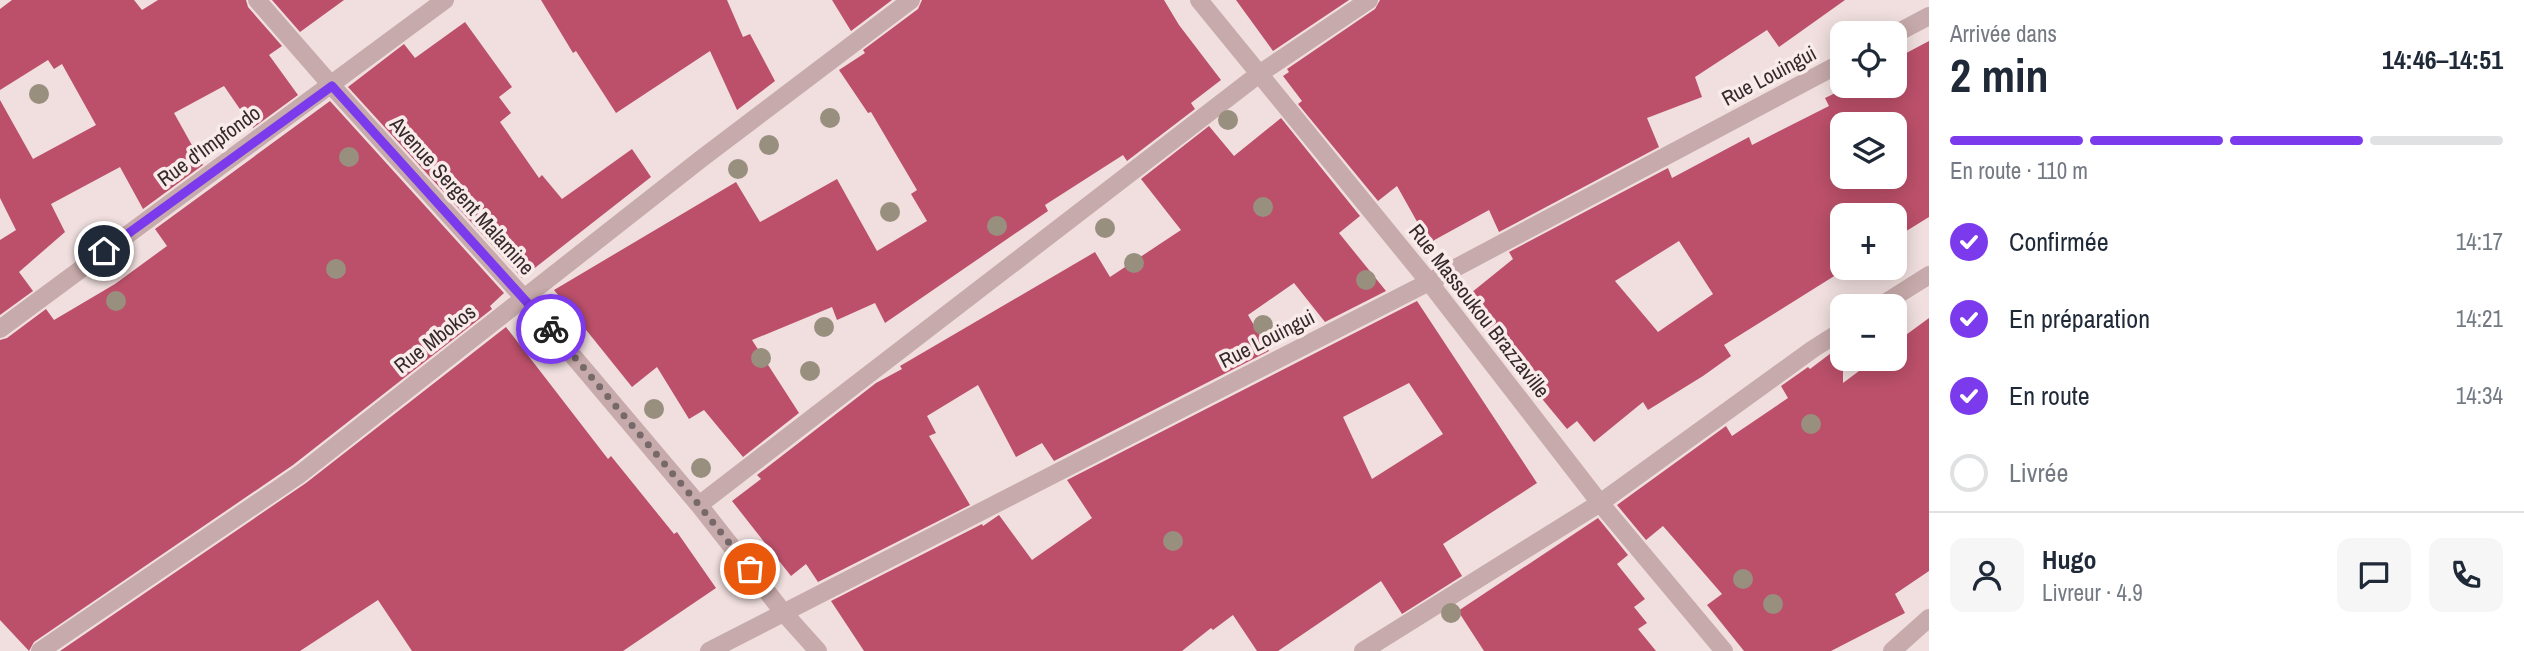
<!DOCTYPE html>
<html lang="fr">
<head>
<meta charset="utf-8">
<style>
  :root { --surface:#fff; --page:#f6f6f7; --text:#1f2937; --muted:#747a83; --line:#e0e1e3; --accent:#7c3aed }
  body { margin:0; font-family:"Archivo Narrow",sans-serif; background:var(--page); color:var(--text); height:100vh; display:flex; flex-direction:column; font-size:26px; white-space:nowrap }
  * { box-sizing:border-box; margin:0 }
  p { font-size:23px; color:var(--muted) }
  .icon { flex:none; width:38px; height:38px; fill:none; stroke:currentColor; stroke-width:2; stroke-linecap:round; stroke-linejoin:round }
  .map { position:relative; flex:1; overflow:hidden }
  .side { display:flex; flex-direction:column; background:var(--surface); width:595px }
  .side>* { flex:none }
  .tools { position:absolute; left:1830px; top:21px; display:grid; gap:14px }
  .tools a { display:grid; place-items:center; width:77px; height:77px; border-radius:14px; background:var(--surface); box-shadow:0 4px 18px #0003; font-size:35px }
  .pin { position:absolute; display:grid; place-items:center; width:60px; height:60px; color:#fff; margin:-30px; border:4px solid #fff; border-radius:50%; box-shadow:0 2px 7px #0007 }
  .courier { position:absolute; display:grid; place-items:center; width:70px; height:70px; margin:-35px; border:5px solid #7c3aed; border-radius:50%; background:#fff; color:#222; box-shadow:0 2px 9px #0007 }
  .headline em { font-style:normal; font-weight:800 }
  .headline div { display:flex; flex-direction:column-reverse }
  .headline { display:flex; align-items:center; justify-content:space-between; height:119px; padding:0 21px }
  h1 { font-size:46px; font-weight:800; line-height:52px }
  .bar { display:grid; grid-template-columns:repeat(4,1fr); gap:10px 7px; align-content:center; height:84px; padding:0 21px }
  .bar i { height:9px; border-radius:5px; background:var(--line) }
  .bar .on { background:var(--accent) }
  .bar p { grid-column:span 4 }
  .line { display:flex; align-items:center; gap:18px; padding:0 21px; border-top:2px solid var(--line) }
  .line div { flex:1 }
  .round { display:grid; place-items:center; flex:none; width:74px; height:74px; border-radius:14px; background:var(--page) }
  ol { padding:0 21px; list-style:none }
  li { display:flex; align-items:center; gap:21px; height:77px }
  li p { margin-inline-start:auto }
  li .icon { padding:7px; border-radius:50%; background:var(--accent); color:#fff; stroke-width:4 }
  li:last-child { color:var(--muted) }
  li i { width:38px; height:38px; border:4px solid var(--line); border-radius:50% }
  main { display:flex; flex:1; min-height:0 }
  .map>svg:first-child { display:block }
  .building { fill:#bc506a; fill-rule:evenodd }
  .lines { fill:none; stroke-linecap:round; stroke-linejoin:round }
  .street { stroke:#c7aaab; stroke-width:18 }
  .tree { fill:#998f7e }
  .done { stroke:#77696a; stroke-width:7; stroke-dasharray:0 12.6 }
  .route { stroke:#7c3aed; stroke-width:9 }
  .labels { text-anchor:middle; stroke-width:7; stroke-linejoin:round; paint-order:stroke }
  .street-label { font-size:21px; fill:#36292b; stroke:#f8ebea }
</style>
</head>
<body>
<main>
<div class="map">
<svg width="1929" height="651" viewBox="0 0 1929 651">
  <rect width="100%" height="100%" fill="#f0dfde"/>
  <path class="building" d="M12,0h122l8,10 16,-10h88l2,7 34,39 -13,9 29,40 -45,33 -29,-42 -50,27 29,52 -60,44 -23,-42 -69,37 14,28 -46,40 14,19 -33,24v-75l16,-10 -16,-32v-98l33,59 63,-34 -34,-61 -8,5 -6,-9 -48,30v-81z
    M272,0h72l-44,32z
    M541,0h186l16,37 7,-3 25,47 -38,29 -27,-59 -94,62 -40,-62 -3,2z
    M832,0h60l-41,31z
    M922,0h242l15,25 42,55 -30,23 4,6 -68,52 -4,-6 -78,50 3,6 -163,112 -10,-20 -38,17 -5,-13 -80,33 47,73 -56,44 -39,-47 -15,9 -32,-52 -25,20 -78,-97 182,-108 24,40 77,-43 40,72 50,-30 -16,-27 6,-4 -46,-78 -3,1 -29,-43 26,-17 -2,-3 55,-41z
    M1236,0h113l-76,51z
    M1380,0h465l-66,47 -12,-17 -72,47 7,20 -55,21 12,29 -160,85 -10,-22 -60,33 -32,-57 -19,15 -80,-97 4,-3 -19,-25 6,-4 -2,-3 88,-60z
    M465,22l47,65 -13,10 12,16 -11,9 39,56 3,-3 20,24 70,-50 19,28 -129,101 -174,-191 56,-43 11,14z
    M1929,41v176l-34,21v-23h-52v53h4l-123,77 7,11 -28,20 -55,34 -5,-8 -49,40 -17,-21 -10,8 -106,-128 52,-42 -4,-7 159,-84 4,10 77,-41 3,8 77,-39 -4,-8 25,-12h45v-27zM1843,124h52v53h-52zM1679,241l34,53 -55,38 -43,-51z
    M330,101l174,192 -14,13 2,3 -199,156 -259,177 -5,9 -29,-31v-280l7,-2 39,-29 8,11 61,-36 52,-38 -12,-17z
    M1281,118l79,98 -21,17 47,58 -61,31 -31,-39 -46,32 21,36 -215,110 -12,-18 -26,14 -38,-72 -51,31 9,17 -7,3 41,69 -152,77 -12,-18 -15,12 -59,-75 29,-22 -4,-4 119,-92 26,-14 -2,-3 195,-114 15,25 71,-47 -40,-51 68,-53 25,30z
    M1417,301l120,182 -94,61 19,32 -60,38 -21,-33 -103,70h-21l-24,-36 -20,15 -2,-2 -29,23h-318l-33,-50 151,-77 1,2 16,-11 33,45 60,-42 -25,-38zM1409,383l34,51 -71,45 -29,-62z
    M1929,318v253l-34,23 10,19 -74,38h-87l-37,-46 15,-11 -59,-68 -17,14 -29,-35 109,-79 6,10 56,-38 -7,-12 27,-19 2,2 33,-25v39l32,-24h20v-16z
    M506,327l102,132 3,-3 63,78 3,-2 39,56 -93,63h-211l-34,-51 -78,51h-240l246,-168z
    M1598,518l30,37 -11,9 28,35 -11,8 13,16 -9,6 18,22h-172l-26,-40z"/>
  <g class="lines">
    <path class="street" d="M257,0l75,86 192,212 175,207 84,107 35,39
      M1199,0l230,282 171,221 124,148
      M1895,34l34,-18
      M1880,306l49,-31
      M0,329l445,-329
      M699,505l560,-431 110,-74
      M40,651l260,-177 401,-315 210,-159
      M709,651l720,-369 414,-220
      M1363,651l237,-148 213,-154 30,-19
      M1892,651l37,-33"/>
  </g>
  <g class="tree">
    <circle cx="39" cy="94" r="10"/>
    <circle cx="830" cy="118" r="10"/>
    <circle cx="1228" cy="120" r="10"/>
    <circle cx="769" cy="145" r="10"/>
    <circle cx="349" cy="157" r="10"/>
    <circle cx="738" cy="169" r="10"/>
    <circle cx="1263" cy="207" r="10"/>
    <circle cx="890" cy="212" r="10"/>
    <circle cx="997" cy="226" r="10"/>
    <circle cx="1105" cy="228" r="10"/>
    <circle cx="1134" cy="263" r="10"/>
    <circle cx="336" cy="269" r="10"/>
    <circle cx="106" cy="270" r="10"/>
    <circle cx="1366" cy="280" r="10"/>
    <circle cx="116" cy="301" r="10"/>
    <circle cx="1263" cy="325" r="10"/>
    <circle cx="824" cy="327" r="10"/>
    <circle cx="761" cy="358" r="10"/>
    <circle cx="810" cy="371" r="10"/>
    <circle cx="654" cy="409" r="10"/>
    <circle cx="1811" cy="424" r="10"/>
    <circle cx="701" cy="468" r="10"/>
    <circle cx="1173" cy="541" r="10"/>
    <circle cx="1743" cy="579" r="10"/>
    <circle cx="1773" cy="604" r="10"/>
    <circle cx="1451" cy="613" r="10"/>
  </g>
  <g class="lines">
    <path class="done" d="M551,329l148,176 51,64"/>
    <path class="route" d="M104,251l228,-165 219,243"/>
  </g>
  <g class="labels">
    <g class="street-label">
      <text transform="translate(1769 76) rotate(-28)" y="7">Rue Louingui</text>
      <text transform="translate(209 146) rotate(-36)" y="7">Rue d'Impfondo</text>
      <text transform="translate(462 196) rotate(48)" y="7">Avenue Sergent Malamine</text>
      <text transform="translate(1479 311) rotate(52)" y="7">Rue Massoukou Brazzaville</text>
      <text transform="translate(435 339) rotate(-38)" y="7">Rue Mbokos</text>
      <text transform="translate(1267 339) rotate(-27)" y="7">Rue Louingui</text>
    </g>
  </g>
</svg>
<div class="tools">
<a><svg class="icon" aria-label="locate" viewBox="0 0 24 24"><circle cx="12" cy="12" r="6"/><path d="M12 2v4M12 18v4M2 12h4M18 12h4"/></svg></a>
<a><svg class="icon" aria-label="layers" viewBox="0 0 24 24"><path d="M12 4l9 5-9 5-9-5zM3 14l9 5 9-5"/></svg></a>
<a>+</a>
<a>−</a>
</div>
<div class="pin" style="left:750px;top:569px;background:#ea580c"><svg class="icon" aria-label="bag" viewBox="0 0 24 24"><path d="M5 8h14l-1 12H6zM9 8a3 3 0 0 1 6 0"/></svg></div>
<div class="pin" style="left:104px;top:251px;background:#1f2937"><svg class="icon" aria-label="home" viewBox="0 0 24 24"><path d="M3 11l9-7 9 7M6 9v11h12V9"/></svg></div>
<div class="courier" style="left:551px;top:329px"><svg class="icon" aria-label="bike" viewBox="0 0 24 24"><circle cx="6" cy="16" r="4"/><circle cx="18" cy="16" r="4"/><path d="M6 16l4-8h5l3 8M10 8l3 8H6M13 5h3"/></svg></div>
</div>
<section class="side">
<div class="headline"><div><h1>2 min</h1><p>Arrivée dans</p></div><em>14:46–14:51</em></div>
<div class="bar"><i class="on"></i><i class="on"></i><i class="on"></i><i></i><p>En route · 110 m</p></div>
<ol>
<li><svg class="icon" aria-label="check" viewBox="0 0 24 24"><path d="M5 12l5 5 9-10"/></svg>Confirmée<p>14:17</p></li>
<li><svg class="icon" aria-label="check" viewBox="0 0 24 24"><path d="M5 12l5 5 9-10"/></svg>En préparation<p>14:21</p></li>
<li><svg class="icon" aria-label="check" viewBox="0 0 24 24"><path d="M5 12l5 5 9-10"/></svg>En route<p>14:34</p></li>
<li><i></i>Livrée</li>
</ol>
<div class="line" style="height:126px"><a class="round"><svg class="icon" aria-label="person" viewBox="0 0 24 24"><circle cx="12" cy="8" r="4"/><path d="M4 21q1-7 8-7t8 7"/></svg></a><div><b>Hugo</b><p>Livreur · 4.9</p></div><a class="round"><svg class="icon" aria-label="chat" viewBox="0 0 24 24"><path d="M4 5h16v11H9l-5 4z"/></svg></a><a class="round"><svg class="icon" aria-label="phone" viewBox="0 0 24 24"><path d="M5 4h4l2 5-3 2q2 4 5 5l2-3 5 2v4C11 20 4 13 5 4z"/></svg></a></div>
</section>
</main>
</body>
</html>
